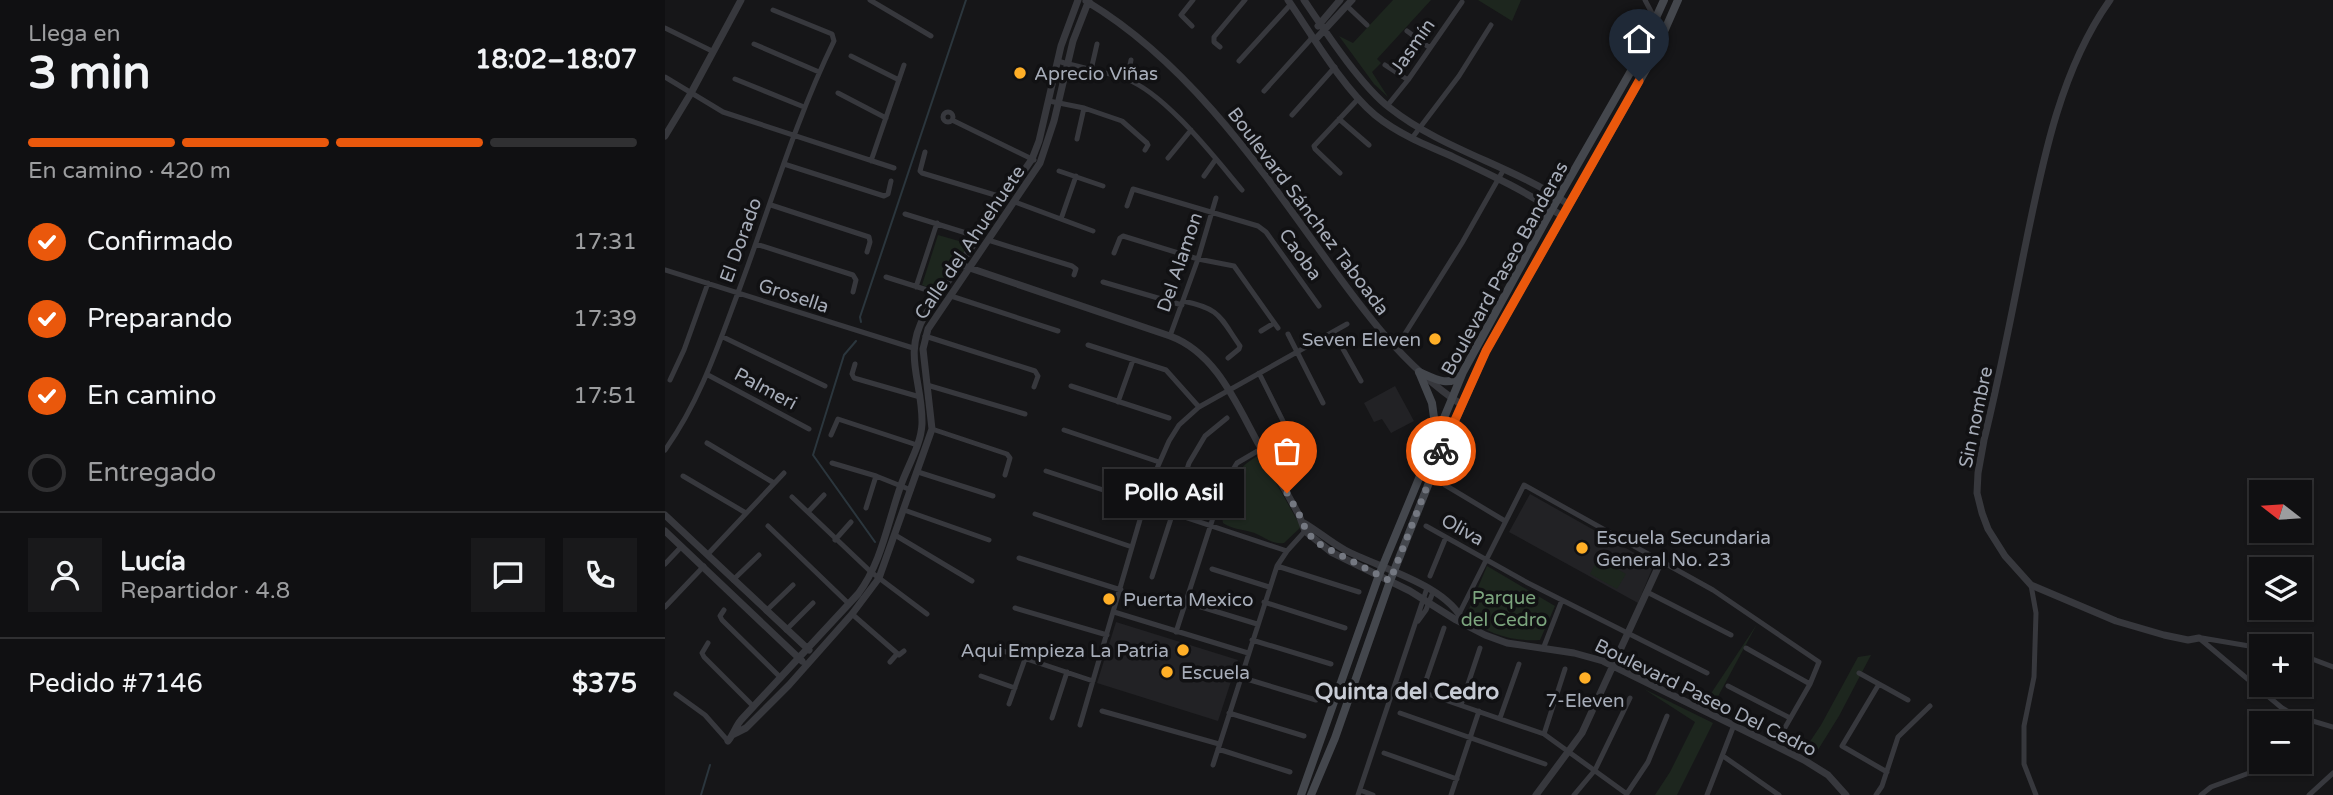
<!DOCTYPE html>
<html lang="es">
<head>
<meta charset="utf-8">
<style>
  :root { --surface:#101012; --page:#19191b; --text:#f1f3f6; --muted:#9c9d9f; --line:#303032; --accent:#ea580c }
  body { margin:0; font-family:"Varela Round",sans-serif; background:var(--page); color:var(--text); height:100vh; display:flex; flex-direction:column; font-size:26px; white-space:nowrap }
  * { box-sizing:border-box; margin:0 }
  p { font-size:23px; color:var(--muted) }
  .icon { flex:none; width:38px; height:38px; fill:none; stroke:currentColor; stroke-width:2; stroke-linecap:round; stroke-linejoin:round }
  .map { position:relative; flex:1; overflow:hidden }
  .drawer { display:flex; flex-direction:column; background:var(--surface); width:665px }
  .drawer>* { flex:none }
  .needle { width:46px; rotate:287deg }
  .buttons { position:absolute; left:1584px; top:480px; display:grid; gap:14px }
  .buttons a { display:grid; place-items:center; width:63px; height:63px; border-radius:0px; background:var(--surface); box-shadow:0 2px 5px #0004,0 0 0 2px var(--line); font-size:35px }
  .pin { position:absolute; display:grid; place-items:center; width:60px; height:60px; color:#fff; margin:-72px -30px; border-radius:50% 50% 50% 0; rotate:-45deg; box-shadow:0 0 7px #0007 }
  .pin .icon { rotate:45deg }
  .courier { position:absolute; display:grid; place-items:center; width:70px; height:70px; margin:-35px; border:5px solid #ea580c; border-radius:50%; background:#fff; color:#222; box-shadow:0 2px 9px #0007 }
  .bubble { position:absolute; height:49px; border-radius:0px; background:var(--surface); box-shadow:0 2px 5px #0004,0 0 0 2px var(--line); font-size:23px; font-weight:800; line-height:49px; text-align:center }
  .summary em { font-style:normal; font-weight:800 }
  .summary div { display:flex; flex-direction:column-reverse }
  .summary { display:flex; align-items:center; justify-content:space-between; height:119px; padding:0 28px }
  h1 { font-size:46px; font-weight:800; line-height:52px }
  .bar { display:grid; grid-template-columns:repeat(4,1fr); gap:10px 7px; align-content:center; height:84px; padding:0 28px }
  .bar i { height:9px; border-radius:5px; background:var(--line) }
  .bar .selected { background:var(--accent) }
  .bar p { grid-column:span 4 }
  .line { display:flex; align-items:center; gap:18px; padding:0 28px; border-top:2px solid var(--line) }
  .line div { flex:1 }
  .round { display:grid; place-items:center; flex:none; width:74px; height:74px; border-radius:0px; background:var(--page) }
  ol { padding:0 28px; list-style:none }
  li { display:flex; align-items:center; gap:21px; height:77px }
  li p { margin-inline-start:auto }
  li .icon { padding:7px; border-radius:50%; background:var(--accent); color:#fff; stroke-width:4 }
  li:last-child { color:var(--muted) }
  li i { width:38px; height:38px; border:4px solid var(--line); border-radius:50% }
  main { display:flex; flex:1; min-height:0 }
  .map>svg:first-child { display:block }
  .built { fill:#222225 }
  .green { fill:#1d261e }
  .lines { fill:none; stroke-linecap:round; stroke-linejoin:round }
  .stream { stroke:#2b363d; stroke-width:2 }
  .minor { stroke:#37383d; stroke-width:5 }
  .tertiary { stroke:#37383d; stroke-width:7 }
  .secondary { stroke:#44474d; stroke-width:8 }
  .done { stroke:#747881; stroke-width:7; stroke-dasharray:0 12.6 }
  .route { stroke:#ea580c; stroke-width:9 }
  .poi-dot { fill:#ffaf27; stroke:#111113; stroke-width:2.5 }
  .labels { text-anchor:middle; stroke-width:7; stroke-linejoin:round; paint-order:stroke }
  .street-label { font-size:19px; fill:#a7adb9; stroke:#111113 }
  .poi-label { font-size:19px; fill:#a7adb9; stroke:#111113; text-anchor:start }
  .park-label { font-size:19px; fill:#7ca57e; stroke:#111113 }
  .quarter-label { font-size:23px; font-weight:bold; fill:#c8ccd5; stroke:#111113 }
</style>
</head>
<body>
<main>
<section class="drawer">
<div class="summary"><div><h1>3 min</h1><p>Llega en</p></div><em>18:02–18:07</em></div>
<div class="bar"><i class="selected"></i><i class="selected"></i><i class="selected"></i><i></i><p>En camino · 420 m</p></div>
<ol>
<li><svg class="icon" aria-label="check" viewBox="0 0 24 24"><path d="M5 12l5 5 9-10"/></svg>Confirmado<p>17:31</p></li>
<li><svg class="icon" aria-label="check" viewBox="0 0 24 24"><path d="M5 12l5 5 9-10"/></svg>Preparando<p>17:39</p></li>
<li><svg class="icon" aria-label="check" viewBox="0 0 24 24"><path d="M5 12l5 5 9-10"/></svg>En camino<p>17:51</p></li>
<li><i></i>Entregado</li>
</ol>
<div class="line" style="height:126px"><a class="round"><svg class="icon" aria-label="person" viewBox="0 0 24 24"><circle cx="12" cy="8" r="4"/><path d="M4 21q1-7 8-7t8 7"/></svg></a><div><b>Lucía</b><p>Repartidor · 4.8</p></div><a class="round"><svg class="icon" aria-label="chat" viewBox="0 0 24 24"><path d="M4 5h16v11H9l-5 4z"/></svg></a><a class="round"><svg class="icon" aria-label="phone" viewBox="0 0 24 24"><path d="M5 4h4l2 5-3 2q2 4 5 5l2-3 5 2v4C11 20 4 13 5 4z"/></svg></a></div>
<div class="line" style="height:91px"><div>Pedido #7146</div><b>$375</b></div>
</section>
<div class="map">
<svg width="1668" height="795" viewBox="0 0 1668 795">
  <rect width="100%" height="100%" fill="#161618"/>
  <path class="built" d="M730,386l19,35 -23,12 -9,-14 -8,3 -10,-19z
    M865,494l124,70 -16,39 -129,-71z
    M451,622l122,38 -20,61 -121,-38z"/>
  <path class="green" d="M728,0h38l-54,59 4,4 -9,9 16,25 -14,-13 -35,-48 14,7z
    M813,0h43l-9,21z
    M273,235l35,10 -31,47 -20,-7z
    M591,457l6,1 39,69 -17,16c-13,2 -21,-8 -33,-11 -10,-3 -19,-3 -28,-9 -4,-15 7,-44 19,-55 4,-5 9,-8 14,-11z
    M933,558l28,16 -9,15 -27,-15z
    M822,566l68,40 -15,34c-26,2 -54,-6 -74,-24z
    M1092,624l-42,78 -7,-4z
    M1206,655l-32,61 -23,37 -11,-4 16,-24 37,-68z
    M979,689l69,34 -36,72h-22l15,-23 25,-50z"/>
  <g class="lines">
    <path class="stream" d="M196,322l-1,-5 106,-317
      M191,341l-12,14 -31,100 62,87
      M36,795l9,-30"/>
    <path class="minor" d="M205,0l61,36
      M980,0l10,19
      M682,6l20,19
      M527,26l-11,-11 12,-15
      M0,28l47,23
      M742,31l23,17
      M89,44l65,28
      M555,47l-6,-5v-5l31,-37
      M186,56l48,24
      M393,61c22,7 46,10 68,18 39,14 89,79 116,111
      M574,61l52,-57
      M720,65l23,15
      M426,70l6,-26
      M0,77l58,35 171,56
      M70,79l69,28
      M462,79l4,-19
      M599,91l47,-52v-5
      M173,93l48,25
      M384,101l35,7 38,13 25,22 1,2 -3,5
      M722,106l21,-26 54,-78
      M278 117a5 5 0 1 1 10 0a5 5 0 1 1-10 0Z
      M627,115l43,-48
      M674,119l30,26
      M287,120l82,40
      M747,138l47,-62 32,-51
      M412,139l7,-31
      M260,152l-5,19 2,2 83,25
      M503,158l23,-28
      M206,161l33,-96
      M119,164l100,32 4,-2 3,-13
      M394,171l44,15
      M675,173l-25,-24 -1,-3 45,-48
      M539,176l12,-17
      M350,202l78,29
      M106,205l98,32 1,5 -3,10
      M462,206l6,-17 125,37 8,6 53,74
      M240,214l74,23
      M396,219l15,-43
      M323,240l84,26 4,3 -2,6
      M91,244l97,31 3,5 -3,12
      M449,253l6,-15 3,-2 75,23 36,7 44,62
      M0,270l248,78
      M221,277l54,17
      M438,282l79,23
      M251,287l21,-64
      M286,296l107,35
      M518,301c38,8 36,15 57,45l-1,3 -11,9
      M596,331l13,-8
      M669,333l27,48
      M623,334l35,69
      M260,336l110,35 3,5 -4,11
      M505,336l28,-77 18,-61
      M58,337l102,49
      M423,345l78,25 33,37
      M731,348l66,-105 42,-74
      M190,364l-3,10 2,4 66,19
      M594,373l25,50
      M43,375l101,54
      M5,380l14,-30 24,-67
      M262,385l98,29
      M406,386l98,32
      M453,402l15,-42
      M267,429l75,25 3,4 -5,17
      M399,430l95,32
      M166,435l7,-16 79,26
      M42,443l67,40
      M0,450c35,-49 53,-104 74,-160 31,-83 56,-169 95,-249l-2,-7 -59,-24
      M167,463l44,13 35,14
      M381,471l241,80
      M253,472l75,24
      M18,476l63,37
      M780,485l60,36
      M127,497l79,75 56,42
      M201,508l10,-32
      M239,510l85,30
      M143,512l16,-17
      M370,514l97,33
      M103,526l81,78
      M761,526l102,57 179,90
      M230,535l77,46
      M170,540l16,-18
      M43,554l76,-81
      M354,558l102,32
      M0,564l17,-18
      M612,566l82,26
      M547,569l57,18
      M765,576l16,-39
      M487,577l37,-114 16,-27 22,-18
      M68,580l26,-25
      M1366,585l5,28 -2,64 -10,49v38l12,31
      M982,592l84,43
      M599,602l81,26
      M533,606l59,18
      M0,607l39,-41
      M350,608l92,27
      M59,610l-4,6 2,4 59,58
      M101,611l27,-26
      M449,612l134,41
      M187,614l47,41 5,-4
      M794,614l65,-129 189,105 106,72 -9,22 -35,61
      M753,621l8,-11 7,-18
      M121,630l27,-27
      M511,632l48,-148 13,-21 24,-14
      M1534,638l83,70 14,8 37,11
      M1537,638l59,10
      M587,640l79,24
      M43,643l-6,10 2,4 50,50
      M329,648l99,33
      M1081,648l64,36
      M878,649l19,-49
      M1634,654l34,13
      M225,662l7,-8
      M1194,673l49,27
      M316,676l34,12
      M575,677l76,23
      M731,683l148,51 83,60
      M1214,684l-37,62 45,26
      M1063,686l62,32
      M757,692l22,-64
      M11,694l29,21 23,26
      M344,704l16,-45
      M796,705l19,-57
      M1617,708l7,15
      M437,711l117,33
      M564,713l75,23
      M735,713l145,51
      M387,718l15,-46
      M835,718l19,-54
      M415,725l71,-243 18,-41 10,-16 20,-18 148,-83
      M879,734l21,-65
      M553,749l72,23
      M719,753l73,26
      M1058,756l56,39
      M548,765l64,-199 10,-15 19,-21
      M695,790l13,5
      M693,795l69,-207
      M786,795l28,-84
      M909,795l21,-25 35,-72
      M961,795l22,-33 19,-46
      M1042,795l27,-70
      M1211,795l6,-9 16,-49 32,-31
      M1536,795l10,-8 71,-26
      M1644,795l24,-22"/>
    <path class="tertiary" d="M623,0c24,35 55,88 87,115 22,18 48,29 74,40 38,18 79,37 113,61
      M639,0c21,31 57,86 86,108 53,42 123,58 178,96
      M1445,0c-52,73 -69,170 -87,257 -12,61 -24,122 -39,183l-6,33 -1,20 5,20 6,16 17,27 26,29 85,36 48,14 24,5 11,-2
      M421,1c99,59 169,159 235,251 41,57 82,114 141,153
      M653,26l22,-26
      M651,39l36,-39
      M0,136l26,-43 50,-93
      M296,265l209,71c46,17 66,67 88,107 14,24 28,48 41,72l6,16 26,21 79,39 46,29 29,15 22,8 67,10 29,8 201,99 24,15 18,20
      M0,515l144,135
      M639,523c14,8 26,19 41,27 34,18 103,35 119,73
      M0,531l137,130
      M69,734l12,-6 43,-43 63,-71 27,-36 53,-149 -9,-80 5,-20 112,-166 14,-42 19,-80 16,-41
      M63,741c6,-7 7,-14 13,-21l117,-126c24,-32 30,-73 43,-109 7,-20 20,-40 21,-61 1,-42 -20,-69 3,-109l107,-156 7,-18 22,-95 17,-46
      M871,795l46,-62 79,-172"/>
    <path class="secondary" d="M754,372l13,31 4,29
      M754,372c14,6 30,16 42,3
      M636,795l78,-220 84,-203 89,-163 83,-145 29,-64
      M646,795l24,-57 55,-157 50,-126 46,-104 166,-292 26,-59"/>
  </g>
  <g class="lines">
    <path class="done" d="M622,493l17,30 1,8 16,14 69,36 51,-130"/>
    <path class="route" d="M776,451l45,-100 153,-270"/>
  </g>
  <g class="poi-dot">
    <circle cx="355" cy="73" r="7"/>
    <circle cx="770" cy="339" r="7"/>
    <circle cx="917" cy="548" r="7"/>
    <circle cx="444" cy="599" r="7"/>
    <circle cx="518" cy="650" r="7"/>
    <circle cx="502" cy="672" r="7"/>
    <circle cx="920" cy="678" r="7"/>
  </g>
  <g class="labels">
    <g class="street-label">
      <text transform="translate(747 46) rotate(-55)" y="7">Jasmín</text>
      <text transform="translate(644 211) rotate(53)" y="7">Boulevard Sánchez Taboada</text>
      <text transform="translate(75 240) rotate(-70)" y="7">El Dorado</text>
      <text transform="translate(304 242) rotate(-56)" y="7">Calle del Ahuehuete</text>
      <text transform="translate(636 254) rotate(54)" y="7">Caoba</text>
      <text transform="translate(514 262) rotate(-71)" y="7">Del Alamon</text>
      <text transform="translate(839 268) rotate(-61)" y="7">Boulevard Paseo Banderas</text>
      <text transform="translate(129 295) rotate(18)" y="7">Grosella</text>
      <text transform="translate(101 388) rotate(28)" y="7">Palmeri</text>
      <text transform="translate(1310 417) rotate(-78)" y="7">Sin nombre</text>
      <text transform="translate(798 529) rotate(29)" y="7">Oliva</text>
      <text transform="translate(1041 697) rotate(26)" y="7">Boulevard Paseo Del Cedro</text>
    </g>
    <g class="poi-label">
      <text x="369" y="80">Aprecio Viñas</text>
      <text x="756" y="346" text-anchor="end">Seven Eleven</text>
      <text x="931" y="544">Escuela Secundaria<tspan x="931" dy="22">General No. 23</tspan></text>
      <text x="458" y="606">Puerta Mexico</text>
      <text x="504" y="657" text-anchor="end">Aqui Empieza La Patria</text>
      <text x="516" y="679">Escuela</text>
      <text x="920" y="707" text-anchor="middle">7-Eleven</text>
    </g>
    <g class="park-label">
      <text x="839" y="604">Parque<tspan x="839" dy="22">del Cedro</tspan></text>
    </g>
    <g class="quarter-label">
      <text x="742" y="699">Quinta del Cedro</text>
    </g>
  </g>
</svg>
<div class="buttons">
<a><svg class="needle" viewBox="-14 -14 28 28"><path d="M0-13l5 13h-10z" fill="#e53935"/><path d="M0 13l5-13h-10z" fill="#9c9d9f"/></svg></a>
<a><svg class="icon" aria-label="layers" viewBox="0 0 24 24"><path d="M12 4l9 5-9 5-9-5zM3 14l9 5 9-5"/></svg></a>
<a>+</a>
<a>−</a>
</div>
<div class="pin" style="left:622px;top:493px;background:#ea580c"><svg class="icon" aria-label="bag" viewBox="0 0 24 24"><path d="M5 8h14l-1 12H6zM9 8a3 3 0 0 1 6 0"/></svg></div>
<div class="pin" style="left:974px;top:81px;background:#1f2937"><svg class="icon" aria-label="home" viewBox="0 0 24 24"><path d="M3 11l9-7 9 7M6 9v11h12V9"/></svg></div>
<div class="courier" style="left:776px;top:451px"><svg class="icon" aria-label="bike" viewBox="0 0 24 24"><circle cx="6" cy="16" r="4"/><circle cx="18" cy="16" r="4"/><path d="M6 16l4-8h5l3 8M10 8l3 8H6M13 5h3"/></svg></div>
<div class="bubble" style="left:439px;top:469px;width:140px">Pollo Asil</div>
</div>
</main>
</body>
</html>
